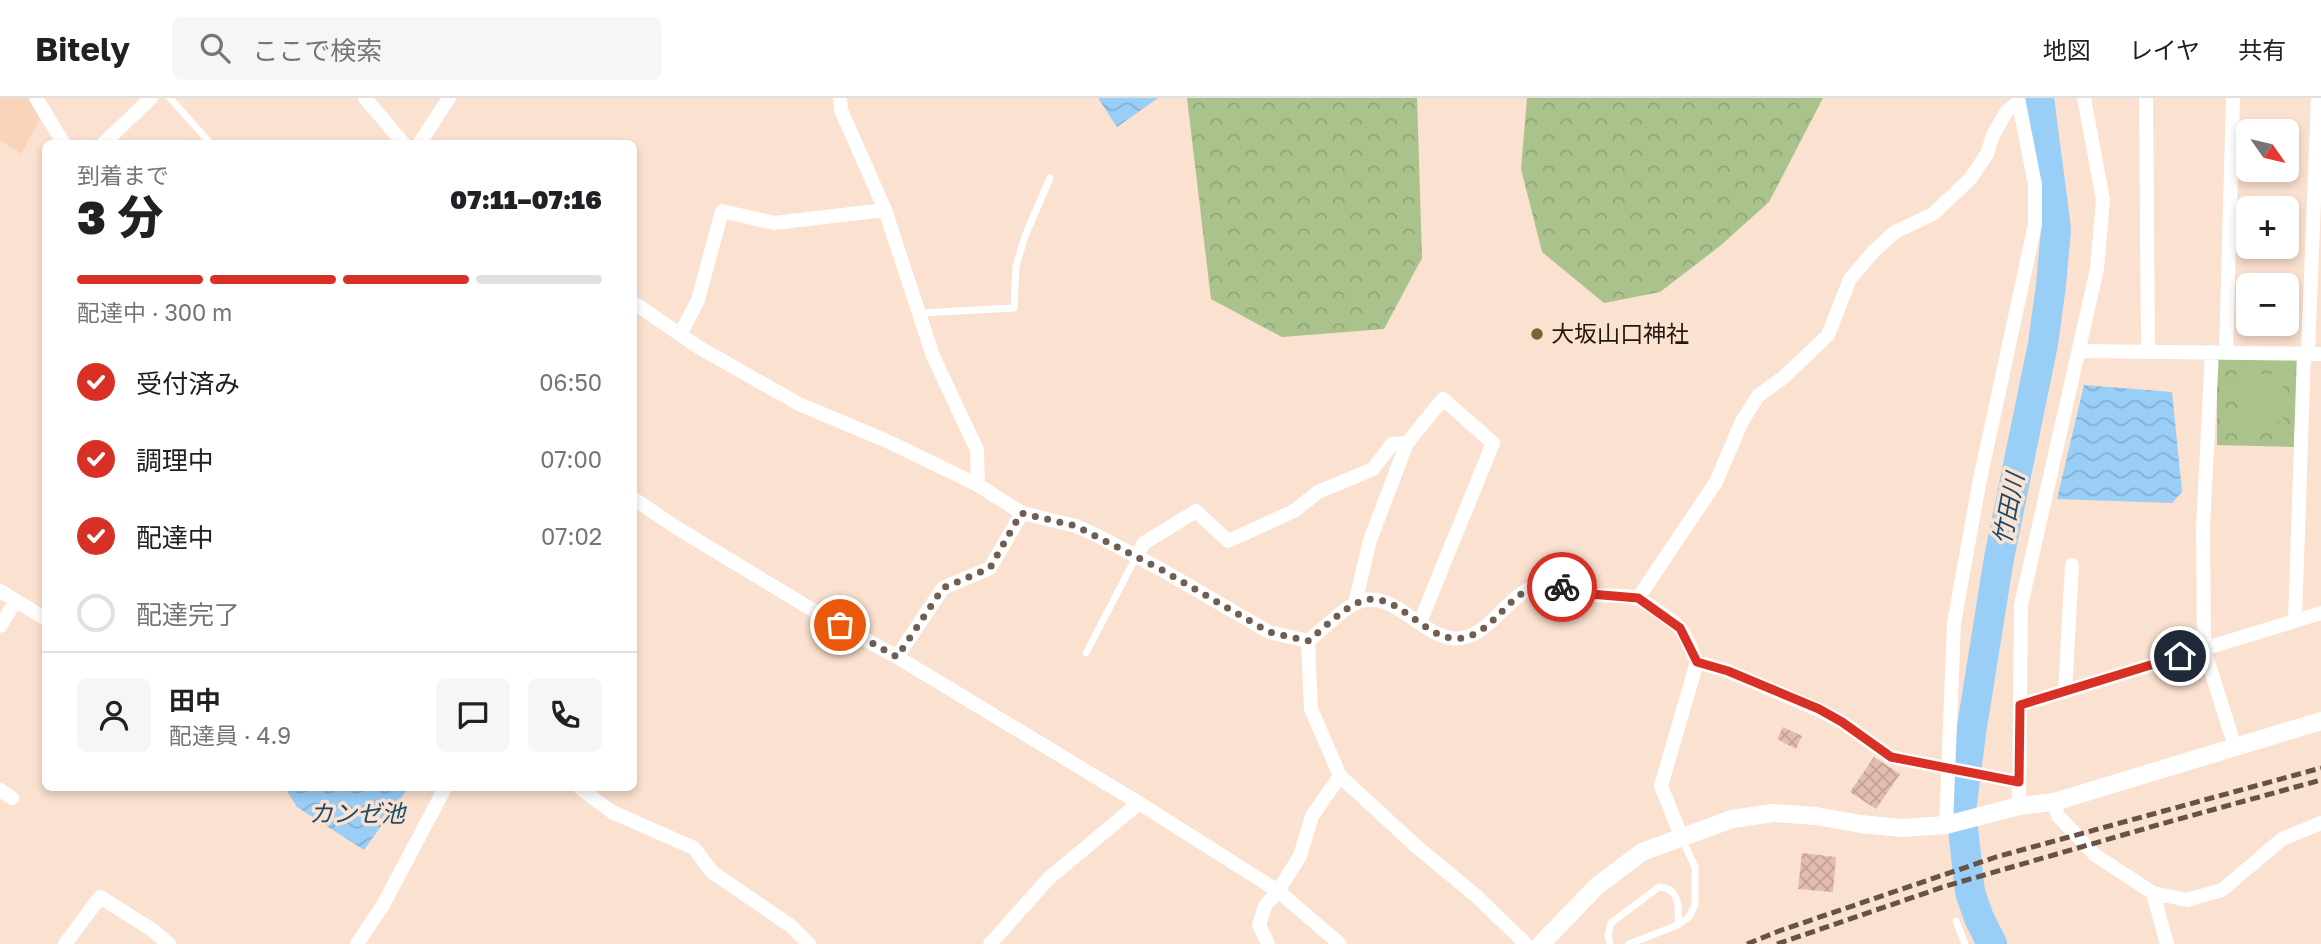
<!DOCTYPE html>
<html lang="ja">
<head>
<meta charset="utf-8">
<style>
  :root { --surface:#fff; --page:#f6f6f6; --text:#202124; --muted:#757577; --line:#e0e0e0; --accent:#d93025 }
  body { margin:0; font-family:"Golos Text","Noto Sans JP",sans-serif; background:var(--page); color:var(--text); height:100vh; display:flex; flex-direction:column; font-size:26px; white-space:nowrap }
  * { box-sizing:border-box; margin:0 }
  p { font-size:23px; color:var(--muted) }
  .icon { flex:none; width:38px; height:38px; fill:none; stroke:currentColor; stroke-width:2; stroke-linecap:round; stroke-linejoin:round }
  .map { position:relative; flex:1; overflow:hidden }
  .drawer { position:absolute; left:42px; top:42px; width:595px; height:651px; display:flex; flex-direction:column; background:var(--surface); border-radius:10px; box-shadow:0 4px 10px #0003 }
  .drawer>* { flex:none }
  .needle { width:46px; rotate:124deg }
  .tools { position:absolute; left:2236px; top:21px; display:grid; gap:14px }
  .tools a { display:grid; place-items:center; width:63px; height:63px; border-radius:10px; background:var(--surface); box-shadow:0 4px 10px #0003; font-size:35px }
  .pin { position:absolute; display:grid; place-items:center; width:60px; height:60px; color:#fff; margin:-30px; border:4px solid #fff; border-radius:50%; box-shadow:0 2px 7px #0007 }
  .courier { position:absolute; display:grid; place-items:center; width:70px; height:70px; margin:-35px; border:5px solid #d93025; border-radius:50%; background:#fff; color:#222; box-shadow:0 2px 9px #0007 }
  .overview em { font-style:normal; font-weight:800 }
  .overview div { display:flex; flex-direction:column-reverse }
  .overview { display:flex; align-items:center; justify-content:space-between; height:119px; padding:0 35px }
  h1 { font-size:46px; font-weight:800; line-height:52px }
  .bar { display:grid; grid-template-columns:repeat(4,1fr); gap:10px 7px; align-content:center; height:84px; padding:0 35px }
  .bar i { height:9px; border-radius:5px; background:var(--line) }
  .bar .current { background:var(--accent) }
  .bar p { grid-column:span 4 }
  .line { display:flex; align-items:center; gap:18px; padding:0 35px; border-top:2px solid var(--line) }
  .line div { flex:1 }
  .round { display:grid; place-items:center; flex:none; width:74px; height:74px; border-radius:10px; background:var(--page) }
  ol { padding:0 35px; list-style:none }
  li { display:flex; align-items:center; gap:21px; height:77px }
  li p { margin-inline-start:auto }
  li .icon { padding:7px; border-radius:50%; background:var(--accent); color:#fff; stroke-width:4 }
  li:last-child { color:var(--muted) }
  li i { width:38px; height:38px; border:4px solid var(--line); border-radius:50% }
  header { display:flex; align-items:center; gap:42px; box-sizing:border-box; height:98px; padding:0 35px; background:var(--surface); border-bottom:2px solid var(--line) }
  header strong { font-size:33px }
  nav { display:flex; gap:38px; margin-inline-start:auto; font-size:24px }
  .search { width:490px; height:63px; background:var(--page); display:flex; align-items:center; gap:18px; box-sizing:border-box; padding:0 24px; border-radius:10px; color:var(--muted); font-size:26px }
  .map>svg:first-child { display:block }
  .built { fill:#fad4b9 }
  .forest { fill:url(#forest-crowns) }
  .garden { fill:#aac28b }
  .water { fill:url(#water-waves) }
  .lines { fill:none; stroke-linecap:round; stroke-linejoin:round }
  .river { stroke:#99cef7; stroke-width:30 }
  .building { fill:url(#building-cross-hatch) }
  .service { stroke:#fff; stroke-width:7 }
  .minor { stroke:#fff; stroke-width:14 }
  .tertiary { stroke:#fff; stroke-width:18 }
  .rail { stroke:#635348; stroke-width:5; stroke-dasharray:10 5; stroke-linecap:butt }
  .done { stroke:#6f5e53; stroke-width:7; stroke-dasharray:0 12.6 }
  .route { stroke:#d93025; stroke-width:9 }
  .poi-dot { fill:#7c6133; stroke:#fbe1cf; stroke-width:2.5 }
  .labels { text-anchor:middle; stroke-width:7; stroke-linejoin:round; paint-order:stroke }
  .poi-label { font-size:23px; fill:#231810; stroke:#fbe1cf; text-anchor:start }
  .water-label { font-size:24px; font-style:italic; fill:#194b6d; stroke:#fbe1cf }
</style>
</head>
<body>
<header>
<strong>Bitely</strong>
<div class="search"><svg class="icon" aria-label="search" viewBox="0 0 24 24"><circle cx="10" cy="10" r="6"/><path d="M15 15l6 6"/></svg>ここで検索</div>
<nav><a>地図</a><a>レイヤ</a><a>共有</a></nav>
</header>
<div class="map">
<svg width="2321" height="846" viewBox="0 0 2321 846">
  <defs>
    <pattern id="forest-crowns" width="20" height="18" patternUnits="userSpaceOnUse" patternTransform="scale(1.75)"><rect width="20" height="18" fill="#aac28b"/><path d="M2 6a3 3 0 1 1 6 0M12 15a3 3 0 1 1 6 0" fill="none" stroke="#92a677"/></pattern>
    <pattern id="water-waves" width="16" height="10" patternUnits="userSpaceOnUse" patternTransform="scale(1.75)"><rect width="16" height="10" fill="#99cef7"/><path d="M0 5q4-4 8 0t8 0" fill="none" stroke="#84b0d3"/></pattern>
    <pattern id="building-cross-hatch" width="8" height="8" patternUnits="userSpaceOnUse" patternTransform="scale(1.75)"><rect width="8" height="8" fill="#e2bcb1"/><path d="M0 0l8 8M0 8l8-8" fill="none" stroke="#c2a197"/></pattern>
  </defs>
  <rect width="100%" height="100%" fill="#fbe1cf"/>
  <path class="built" d="M0,0h28l12,21 -19,35 -21,-14z"/>
  <path class="forest" d="M1187,0h230l5,160 -38,71 -102,8 -71,-38z
    M1527,0h296l-54,104 -49,44 -60,46 -56,11 -62,-51 -21,-83z
    M2217,259l82,1 -5,89 -77,-2z"/>
  <path class="garden" d="M2236,276h48l-1,48 -43,4z"/>
  <path class="water" d="M1098,0h60l-41,29z
    M2084,287l88,7 10,100 -10,11 -115,-4z
    M285,690h123l-44,62 -67,-43z"/>
  <g class="lines">
    <path class="river" d="M1992,846l-13,-26 -9,-26 -9,-81 10,-78 28,-175 44,-214 8,-59 5,-56 -17,-131"/>
  </g>
  <path class="building" d="M1783,629l19,9 -6,13 -19,-10z
    M1874,659l26,17 -24,35 -26,-17z
    M1802,755l34,4 -3,35 -35,-3z"/>
  <g class="lines">
    <path class="service" d="M170,0l41,46
      M920,215l94,-5 2,-42 9,-30 25,-58
      M1086,555l50,-96
      M1956,823l9,23
      M1610,846l-2,-9 3,-12 48,-36c21,0 20,23 19,38
      M1629,846l49,-19 11,-8 6,-12v-38l-14,-30"/>
    <path class="minor" d="M36,0l28,46
      M365,0l39,46
      M840,0l1,12 44,100
      M2146,0l2,252
      M103,46l48,-46
      M419,46l30,-46
      M634,205l66,45 99,56 88,37 91,44 44,28
      M680,237l18,-35 24,-89 52,12 111,-13 48,146 44,94 1,35
      M2079,253l242,3
      M2226,253l7,-253
      M2212,254l-9,175 1,122 31,98
      M2308,255l10,-255
      M634,401l43,29 144,87 76,42 242,146 139,88 62,53
      M1136,459l8,-14 52,-32 32,30 66,-30 24,-19 55,-23 19,-25 15,-1
      M0,493l46,28
      M1638,500l78,-116 26,-61 16,-25 26,-19 44,-42 22,-56 22,-26 23,-21 38,-18 37,-35 17,-25 6,-19 14,-24 12,-9
      M1355,505l15,-63 37,-97 36,-44 50,44 -73,179
      M2295,523l9,-268
      M0,528l16,-25
      M897,559l46,-69 47,-20 32,-55 54,13 22,10 64,34 107,62 39,9
      M1697,564l31,9 91,39 23,12 49,35 128,25
      M2065,594l7,-127
      M2020,607l301,-92
      M580,690l32,24 82,36 18,24 79,54 18,18
      M0,692l12,8
      M2054,704l4,14 37,39 58,38 34,7 35,-10 60,-51 39,-16
      M2019,708l2,-201 76,-336 6,-69 -19,-102
      M1946,727l8,-202 25,-139 56,-260v-39l-17,-87
      M2153,795l14,51
      M65,846l35,-47 51,32 18,15
      M357,846l26,-39 62,-117
      M990,846l59,-66 90,-75
      M1268,846l-9,-19 6,-19 13,-15 22,-35 12,-40 28,-40
      M1526,846l-52,-50 -57,-47 -77,-71 -29,-67 -3,-68c15,-12 30,-28 46,-37 39,-21 70,40 108,34 28,-5 43,-38 69,-50 19,-8 37,2 57,6 15,3 33,0 48,4 8,2 38,24 44,30 7,9 12,24 17,34l-36,124 20,50"/>
    <path class="tertiary" d="M1541,846l56,-58 45,-34 90,-33 41,-6 43,3 45,8 40,4 45,-3 73,-19 35,-4 267,-81"/>
    <path class="rail" d="M1747,846l32,-13 217,-74 325,-89
      M1777,846l169,-58 215,-62 160,-44"/>
  </g>
  <g class="lines">
    <path class="done" d="M840,527l57,32 46,-69 47,-20 31,-55 55,13 86,44 107,62 39,9c15,-12 30,-28 47,-37 40,-22 68,40 107,34 40,-7 50,-64 100,-51"/>
    <path class="route" d="M1562,489l28,7 48,4 42,30 17,34 31,9 91,38 23,13 49,35 128,25 1,-77 160,-49"/>
  </g>
  <circle class="poi-dot" cx="1537" cy="236" r="7"/>
  <g class="labels">
    <g class="poi-label">
      <text x="1551" y="244">大坂山口神社</text>
    </g>
    <g class="water-label">
      <text transform="translate(2009 411) rotate(-79)" y="8">竹田川</text>
      <text x="357" y="724">カンゼ池</text>
    </g>
  </g>
</svg>
<div class="tools">
<a><svg class="needle" viewBox="-14 -14 28 28"><path d="M0-13l5 13h-10z" fill="#e53935"/><path d="M0 13l5-13h-10z" fill="#757577"/></svg></a>
<a>+</a>
<a>−</a>
</div>
<div class="pin" style="left:840px;top:527px;background:#ea580c"><svg class="icon" aria-label="bag" viewBox="0 0 24 24"><path d="M5 8h14l-1 12H6zM9 8a3 3 0 0 1 6 0"/></svg></div>
<div class="pin" style="left:2180px;top:558px;background:#1f2937"><svg class="icon" aria-label="home" viewBox="0 0 24 24"><path d="M3 11l9-7 9 7M6 9v11h12V9"/></svg></div>
<div class="courier" style="left:1562px;top:489px"><svg class="icon" aria-label="bike" viewBox="0 0 24 24"><circle cx="6" cy="16" r="4"/><circle cx="18" cy="16" r="4"/><path d="M6 16l4-8h5l3 8M10 8l3 8H6M13 5h3"/></svg></div>
<section class="drawer">
<div class="overview"><div><h1>3 分</h1><p>到着まで</p></div><em>07:11–07:16</em></div>
<div class="bar"><i class="current"></i><i class="current"></i><i class="current"></i><i></i><p>配達中 · 300 m</p></div>
<ol>
<li><svg class="icon" aria-label="check" viewBox="0 0 24 24"><path d="M5 12l5 5 9-10"/></svg>受付済み<p>06:50</p></li>
<li><svg class="icon" aria-label="check" viewBox="0 0 24 24"><path d="M5 12l5 5 9-10"/></svg>調理中<p>07:00</p></li>
<li><svg class="icon" aria-label="check" viewBox="0 0 24 24"><path d="M5 12l5 5 9-10"/></svg>配達中<p>07:02</p></li>
<li><i></i>配達完了</li>
</ol>
<div class="line" style="height:126px"><a class="round"><svg class="icon" aria-label="person" viewBox="0 0 24 24"><circle cx="12" cy="8" r="4"/><path d="M4 21q1-7 8-7t8 7"/></svg></a><div><b>田中</b><p>配達員 · 4.9</p></div><a class="round"><svg class="icon" aria-label="chat" viewBox="0 0 24 24"><path d="M4 5h16v11H9l-5 4z"/></svg></a><a class="round"><svg class="icon" aria-label="phone" viewBox="0 0 24 24"><path d="M5 4h4l2 5-3 2q2 4 5 5l2-3 5 2v4C11 20 4 13 5 4z"/></svg></a></div>
</section>
</div>
</body>
</html>
